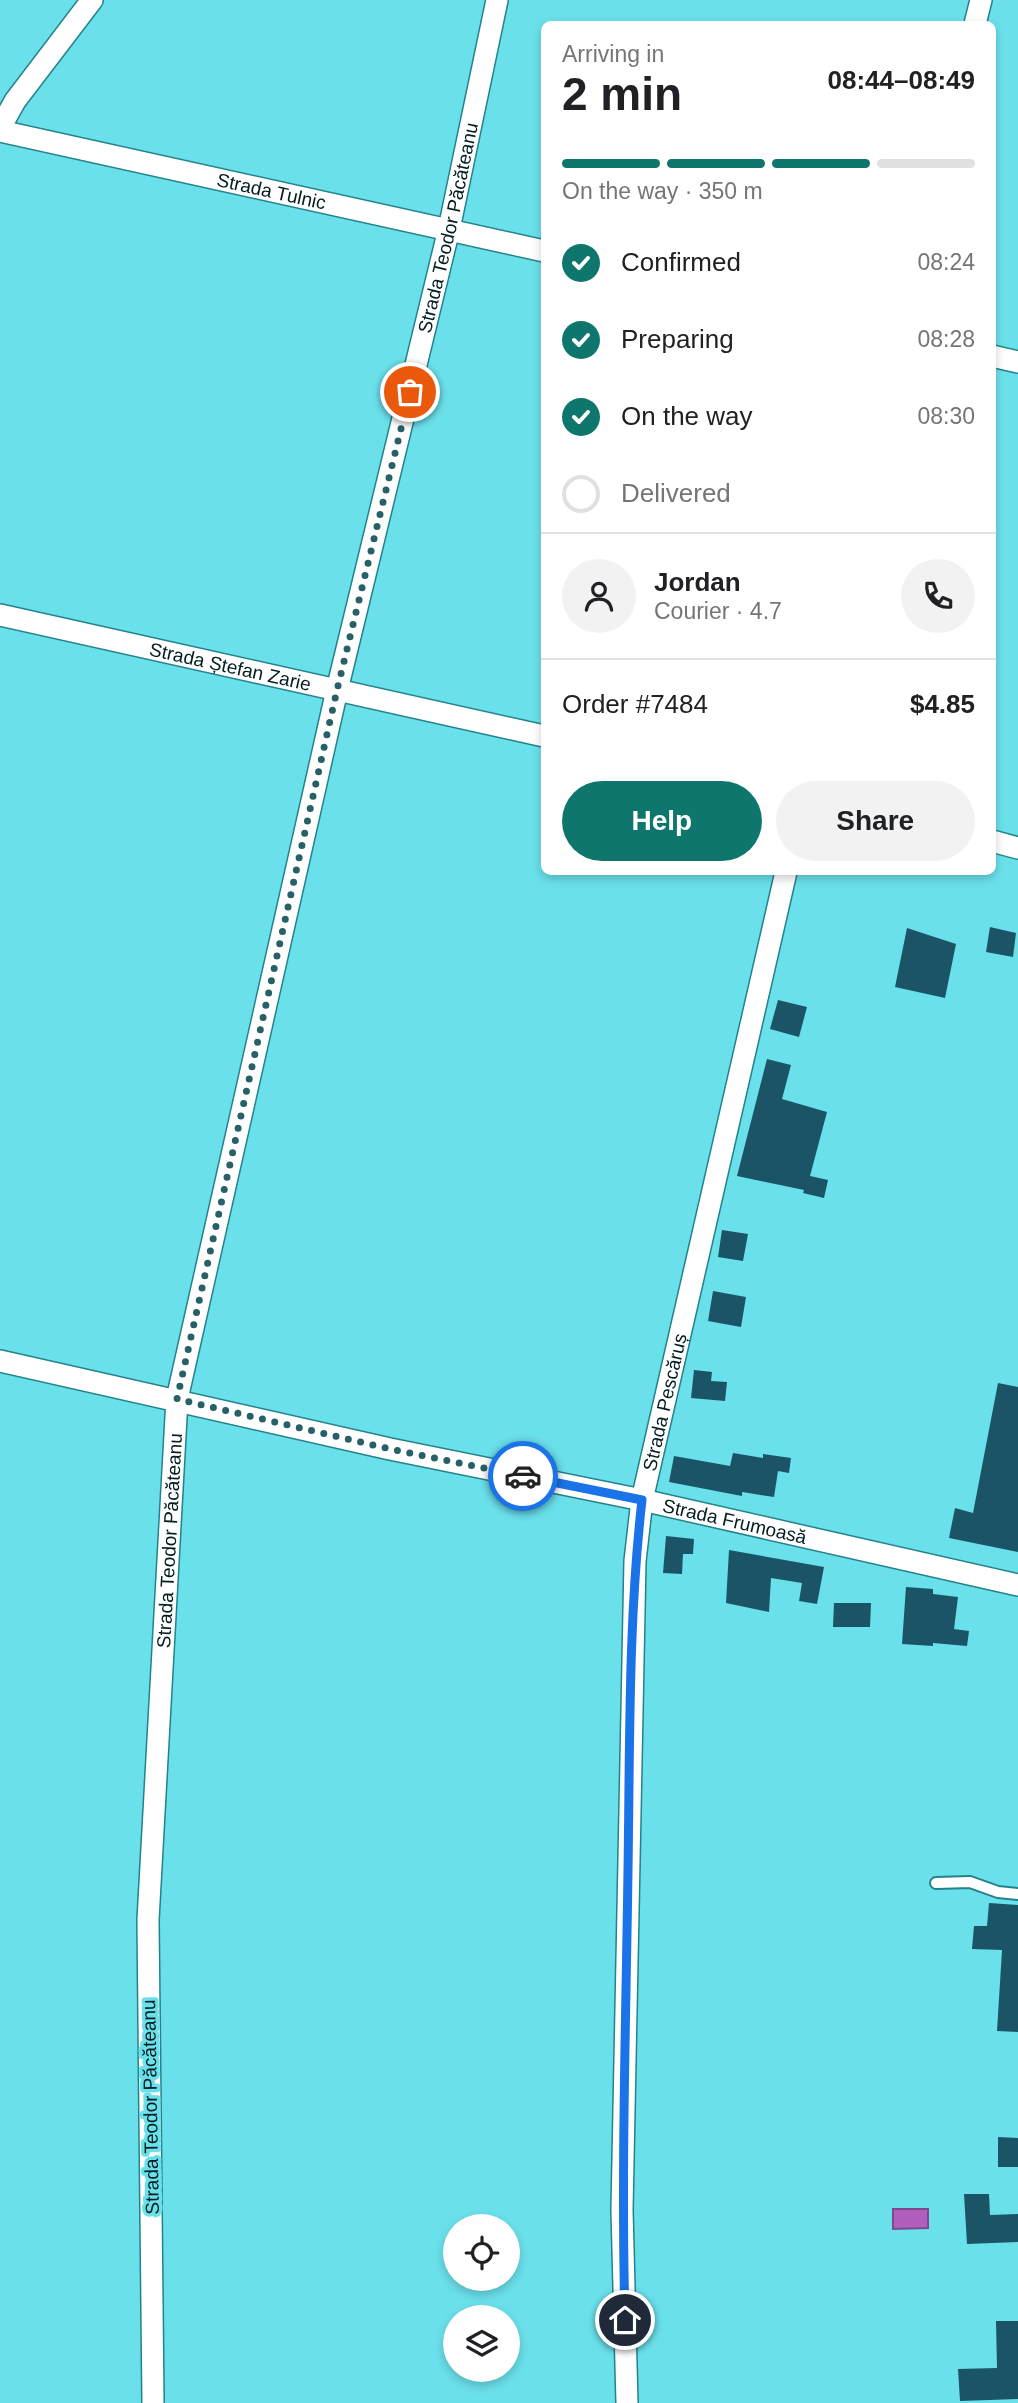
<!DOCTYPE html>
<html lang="en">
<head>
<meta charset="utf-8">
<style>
  :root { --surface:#fff; --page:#f2f2f2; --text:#202124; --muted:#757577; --line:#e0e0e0; --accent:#0f766e }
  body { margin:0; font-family:Arial,sans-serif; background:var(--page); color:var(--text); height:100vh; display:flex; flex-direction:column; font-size:26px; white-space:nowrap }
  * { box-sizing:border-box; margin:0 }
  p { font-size:23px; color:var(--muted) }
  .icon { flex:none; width:38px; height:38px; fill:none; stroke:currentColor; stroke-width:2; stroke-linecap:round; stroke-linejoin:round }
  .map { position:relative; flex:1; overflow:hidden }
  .drawer { position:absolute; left:541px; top:21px; width:455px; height:854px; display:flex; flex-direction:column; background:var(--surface); border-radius:10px; box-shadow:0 4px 10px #0003 }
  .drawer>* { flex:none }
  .buttons { position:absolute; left:443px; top:2214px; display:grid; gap:14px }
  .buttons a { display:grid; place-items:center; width:77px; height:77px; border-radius:50%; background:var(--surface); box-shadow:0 4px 10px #0003; font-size:35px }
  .pin { position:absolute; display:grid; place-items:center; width:60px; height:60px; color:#fff; margin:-30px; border:4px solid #fff; border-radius:50%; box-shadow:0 2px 7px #0007 }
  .courier { position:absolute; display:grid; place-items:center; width:70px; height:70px; margin:-35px; border:5px solid #1a73e8; border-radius:50%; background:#fff; color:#222; box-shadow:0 2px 9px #0007 }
  .overview em { font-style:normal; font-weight:800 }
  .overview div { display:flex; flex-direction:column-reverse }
  .overview { display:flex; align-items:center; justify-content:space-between; height:119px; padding:0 21px }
  h1 { font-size:46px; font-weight:800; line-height:52px }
  .bar { display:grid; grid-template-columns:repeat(4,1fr); gap:10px 7px; align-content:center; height:84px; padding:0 21px }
  .bar i { height:9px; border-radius:5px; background:var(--line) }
  .bar .selected { background:var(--accent) }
  .bar p { grid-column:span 4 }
  .line { display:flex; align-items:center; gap:18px; padding:0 21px; border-top:2px solid var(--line) }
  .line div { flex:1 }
  .round { display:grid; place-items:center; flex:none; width:74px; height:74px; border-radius:37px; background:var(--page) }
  ol { padding:0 21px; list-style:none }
  li { display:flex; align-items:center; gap:21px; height:77px }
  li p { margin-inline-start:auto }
  li .icon { padding:7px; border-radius:50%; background:var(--accent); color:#fff; stroke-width:4 }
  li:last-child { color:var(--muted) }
  li i { width:38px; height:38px; border:4px solid var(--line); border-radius:50% }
  .action { display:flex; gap:14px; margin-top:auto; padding:14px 21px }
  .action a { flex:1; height:80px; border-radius:42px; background:var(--accent); color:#fff; font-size:28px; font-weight:800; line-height:80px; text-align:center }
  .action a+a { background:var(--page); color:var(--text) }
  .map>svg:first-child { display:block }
  .water { fill:#b25ebc; stroke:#7e4a8d; stroke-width:2 }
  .building { fill:#1b5466 }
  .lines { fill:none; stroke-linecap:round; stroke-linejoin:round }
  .lane-casing { stroke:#22838b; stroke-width:14 }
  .street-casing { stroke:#22838b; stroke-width:24 }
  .lane { stroke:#fff; stroke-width:10 }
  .street { stroke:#fff; stroke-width:21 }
  .done { stroke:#276167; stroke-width:7; stroke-dasharray:0 12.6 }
  .route { stroke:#1a73e8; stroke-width:9 }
  .labels { text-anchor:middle; stroke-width:7; stroke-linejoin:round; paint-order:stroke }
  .street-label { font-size:19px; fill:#031d20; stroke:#6ae0eb }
</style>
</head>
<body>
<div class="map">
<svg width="1018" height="2403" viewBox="0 0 1018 2403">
  <rect width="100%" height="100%" fill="#6ae0eb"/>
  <path class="water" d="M893,2209h35v19l-35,1z"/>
  <path class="building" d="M990,927l26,6 -3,24 -27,-5z
    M907,928l49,16 -11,54 -50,-11z
    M778,1000l29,7 -8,30 -29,-8z
    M767,1059l24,6 -9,34 45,13 -17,64 18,4 -4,18 -21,-5 1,-3 -67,-14z
    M722,1230l26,4 -5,27 -25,-4z
    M713,1291l33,6 -5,30 -33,-6z
    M694,1370l18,2 -1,9 16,1 -2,19 -34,-3z
    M998,1383l20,4v165l-69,-14 6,-30 18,5z
    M733,1453l30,5v-4l28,4 -2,15 -11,-2 -4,26 -32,-5v4l-73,-14 5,-26 56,10z
    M666,1536l28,3 -1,15h-10l-1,20 -19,-1z
    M729,1550l95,17 -7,37 -18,-3 3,-18 -31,-5 -2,34 -43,-9z
    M906,1587l27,2v5l25,3 -4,32 15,2 -2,15 -34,-3v3l-31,-2z
    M834,1603h37l-1,24h-37z
    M989,1903l29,2v127l-21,-1 5,-81 -30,-1 2,-23h13z
    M998,2137l20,1v29h-20z
    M964,2194h25l1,21 28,-1v28l-51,2z
    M996,2321h22v78l-58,2 -2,-32 39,-1z"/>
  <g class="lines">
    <defs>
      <path id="lane" d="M936,1883l34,-1 28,10 20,2"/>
      <g id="street">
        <path d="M975,24l6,-24"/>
        <path d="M0,128l15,-27 77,-101"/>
        <path id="s1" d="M0,131l544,120"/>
        <path d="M992,356l26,6"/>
        <path id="s2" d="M0,615l544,121"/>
        <path d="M992,841l26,7"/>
        <path id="s3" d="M0,1361l390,88 252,51 376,85"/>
        <path id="s4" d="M153,2403l-5,-483 29,-521 160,-709 112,-461 48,-229"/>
        <path id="s5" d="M627,2403l-5,-193 13,-649 7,-61 144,-628"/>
      </g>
    </defs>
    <use href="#lane" class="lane-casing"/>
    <use href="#street" class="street-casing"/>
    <use href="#lane" class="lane"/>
    <use href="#street" class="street"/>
  </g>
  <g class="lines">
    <path class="done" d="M410,392l-73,298 -160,709 213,50 133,27"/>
    <path class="route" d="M523,1476l119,24c-14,122 -12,247 -14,370 -2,150 -7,300 -3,450"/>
  </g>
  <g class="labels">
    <g class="street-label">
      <text dy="7" stroke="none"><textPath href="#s1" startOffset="278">Strada Tulnic</textPath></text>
      <text dy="7" stroke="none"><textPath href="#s4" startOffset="2207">Strada Teodor Păcăteanu</textPath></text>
      <text dy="7" stroke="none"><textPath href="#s2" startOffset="236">Strada Ștefan Zarie</textPath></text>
      <text dy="7" stroke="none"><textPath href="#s5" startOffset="1004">Strada Pescăruș</textPath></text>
      <text dy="7" stroke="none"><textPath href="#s3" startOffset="752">Strada Frumoasă</textPath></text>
      <text dy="7" stroke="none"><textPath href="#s4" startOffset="863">Strada Teodor Păcăteanu</textPath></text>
      <text transform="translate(150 2107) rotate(-91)" y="7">Strada Teodor Păcăteanu</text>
    </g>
  </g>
</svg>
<div class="buttons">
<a><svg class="icon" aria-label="locate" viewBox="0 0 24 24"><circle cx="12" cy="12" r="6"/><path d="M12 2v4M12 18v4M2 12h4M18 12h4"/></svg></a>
<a><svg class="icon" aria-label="layers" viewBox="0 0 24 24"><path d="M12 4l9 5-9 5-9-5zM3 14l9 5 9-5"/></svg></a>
</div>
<div class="pin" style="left:410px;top:392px;background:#ea580c"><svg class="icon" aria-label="bag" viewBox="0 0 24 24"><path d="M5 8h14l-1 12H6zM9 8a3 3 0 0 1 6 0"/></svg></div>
<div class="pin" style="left:625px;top:2320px;background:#1f2937"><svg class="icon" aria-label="home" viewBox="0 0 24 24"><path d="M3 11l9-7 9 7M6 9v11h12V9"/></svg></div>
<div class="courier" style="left:523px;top:1476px"><svg class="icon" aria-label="car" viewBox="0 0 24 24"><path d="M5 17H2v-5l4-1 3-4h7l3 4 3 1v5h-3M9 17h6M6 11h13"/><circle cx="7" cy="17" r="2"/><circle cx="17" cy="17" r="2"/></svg></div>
<section class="drawer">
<div class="overview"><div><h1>2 min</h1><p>Arriving in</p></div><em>08:44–08:49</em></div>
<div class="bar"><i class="selected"></i><i class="selected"></i><i class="selected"></i><i></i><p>On the way · 350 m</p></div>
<ol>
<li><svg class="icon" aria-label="check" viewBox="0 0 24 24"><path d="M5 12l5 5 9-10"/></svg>Confirmed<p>08:24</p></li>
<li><svg class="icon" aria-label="check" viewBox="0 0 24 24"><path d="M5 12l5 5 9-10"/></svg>Preparing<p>08:28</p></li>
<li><svg class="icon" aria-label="check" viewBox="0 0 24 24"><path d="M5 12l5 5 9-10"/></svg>On the way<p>08:30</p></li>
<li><i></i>Delivered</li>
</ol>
<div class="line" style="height:126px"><a class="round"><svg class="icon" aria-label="person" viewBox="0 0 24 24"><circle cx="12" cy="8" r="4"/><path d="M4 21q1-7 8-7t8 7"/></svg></a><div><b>Jordan</b><p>Courier · 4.7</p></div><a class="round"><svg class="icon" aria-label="phone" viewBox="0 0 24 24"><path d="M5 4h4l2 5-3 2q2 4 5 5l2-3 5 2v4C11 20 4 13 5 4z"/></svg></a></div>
<div class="line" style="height:91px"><div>Order #7484</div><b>$4.85</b></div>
<div class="action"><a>Help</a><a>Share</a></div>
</section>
</div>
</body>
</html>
